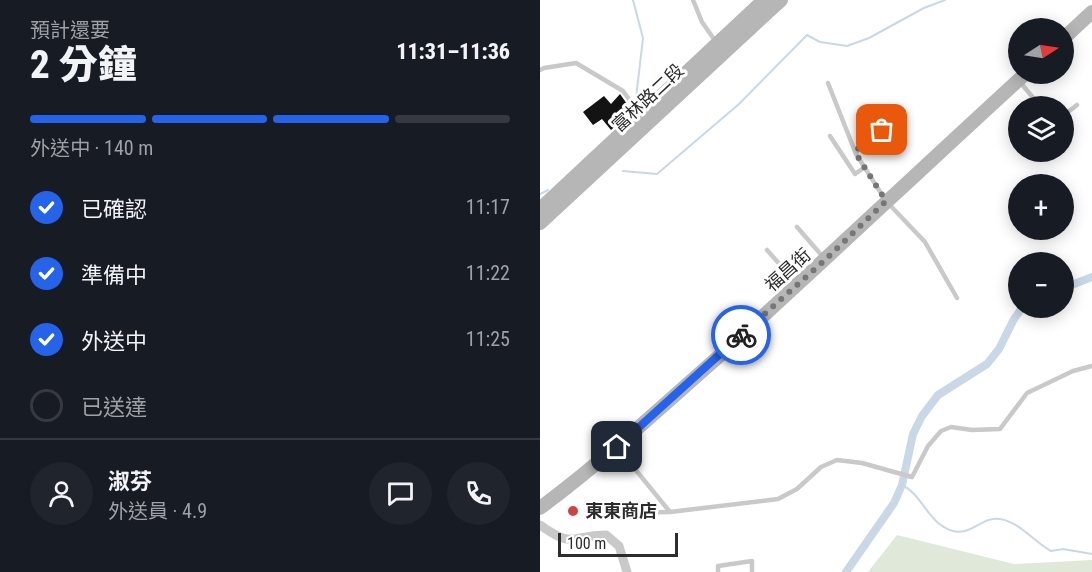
<!DOCTYPE html>
<html lang="zh-TW">
<head>
<meta charset="utf-8">
<style>
  :root { --surface:#171b24; --page:#20242c; --text:#f1f3f6; --muted:#9ea1a6; --line:#363941; --accent:#2563eb }
  body { margin:0; font-family:"Roboto Condensed","Noto Sans TC",sans-serif; background:var(--page); color:var(--text); height:100vh; display:flex; flex-direction:column; font-size:22px; white-space:nowrap }
  * { box-sizing:border-box; margin:0 }
  p { font-size:20px; color:var(--muted) }
  .icon { flex:none; width:33px; height:33px; fill:none; stroke:currentColor; stroke-width:2; stroke-linecap:round; stroke-linejoin:round }
  .map { position:relative; flex:1; overflow:hidden }
  .side { display:flex; flex-direction:column; background:var(--surface); width:540px }
  .side>* { flex:none }
  .needle { width:39px; rotate:78deg }
  .fabs { position:absolute; left:468px; top:18px; display:grid; gap:12px }
  .fabs a { display:grid; place-items:center; width:66px; height:66px; border-radius:50%; background:var(--surface); box-shadow:0 3px 15px #0003; font-size:30px }
  .scale { position:absolute; left:18px; bottom:15px; width:120px; box-sizing:border-box; padding-left:6px; border:3px solid #2c2c2c; border-top:0; font-size:16px; line-height:21px; white-space:nowrap; color:#2c2c2c; -webkit-text-stroke:4px #fff; paint-order:stroke }
  .pin { position:absolute; display:grid; place-items:center; width:51px; height:51px; color:#fff; margin:-26px; border-radius:12px; box-shadow:0 3px 9px #0006 }
  .courier { position:absolute; display:grid; place-items:center; width:60px; height:60px; margin:-30px; border:4px solid #2563eb; border-radius:50%; background:#fff; color:#222; box-shadow:0 2px 8px #0007 }
  .overview em { font-style:normal; font-weight:800 }
  .overview div { display:flex; flex-direction:column-reverse }
  .overview { display:flex; align-items:center; justify-content:space-between; height:102px; padding:0 30px }
  h1 { font-size:39px; font-weight:800; line-height:45px }
  .bar { display:grid; grid-template-columns:repeat(4,1fr); gap:9px 6px; align-content:center; height:72px; padding:0 30px }
  .bar i { height:8px; border-radius:4px; background:var(--line) }
  .bar .selected { background:var(--accent) }
  .bar p { grid-column:span 4 }
  .line { display:flex; align-items:center; gap:15px; padding:0 30px; border-top:2px solid var(--line) }
  .line div { flex:1 }
  .round { display:grid; place-items:center; flex:none; width:63px; height:63px; border-radius:32px; background:var(--page) }
  ol { padding:0 30px; list-style:none }
  li { display:flex; align-items:center; gap:18px; height:66px }
  li p { margin-inline-start:auto }
  li .icon { padding:6px; border-radius:50%; background:var(--accent); color:#fff; stroke-width:4 }
  li:last-child { color:var(--muted) }
  li i { width:33px; height:33px; border:3px solid var(--line); border-radius:50% }
  main { display:flex; flex:1; min-height:0 }
  .map>svg:first-child { display:block }
  .green { fill:#e0e8da }
  .lines { fill:none; stroke-linecap:round; stroke-linejoin:round }
  .stream { stroke:#c8d8e6; stroke-width:2 }
  .canal { stroke:#c8d8e6; stroke-width:8 }
  .building { fill:#131313 }
  .lane { stroke:#c9c9c9; stroke-width:4.5 }
  .street { stroke:#c9c9c9; stroke-width:9 }
  .secondary { stroke:#b6b6b6; stroke-width:14 }
  .done { stroke:#767676; stroke-width:6; stroke-dasharray:0 10.8 }
  .route { stroke:#2563eb; stroke-width:8 }
  .poi-dot { fill:#cf4341; stroke:#fff; stroke-width:2 }
  .labels { text-anchor:middle; stroke-width:6; stroke-linejoin:round; paint-order:stroke }
  .street-label { font-size:18px; fill:#2c2c2c; stroke:#fff }
  .poi-label { font-size:18px; font-weight:bold; fill:#2c2c2c; stroke:#fff; text-anchor:start }
</style>
</head>
<body>
<main>
<section class="side">
<div class="overview"><div><h1>2 分鐘</h1><p>預計還要</p></div><em>11:31–11:36</em></div>
<div class="bar"><i class="selected"></i><i class="selected"></i><i class="selected"></i><i></i><p>外送中 · 140 m</p></div>
<ol>
<li><svg class="icon" aria-label="check" viewBox="0 0 24 24"><path d="M5 12l5 5 9-10"/></svg>已確認<p>11:17</p></li>
<li><svg class="icon" aria-label="check" viewBox="0 0 24 24"><path d="M5 12l5 5 9-10"/></svg>準備中<p>11:22</p></li>
<li><svg class="icon" aria-label="check" viewBox="0 0 24 24"><path d="M5 12l5 5 9-10"/></svg>外送中<p>11:25</p></li>
<li><i></i>已送達</li>
</ol>
<div class="line" style="height:108px"><a class="round"><svg class="icon" aria-label="person" viewBox="0 0 24 24"><circle cx="12" cy="8" r="4"/><path d="M4 21q1-7 8-7t8 7"/></svg></a><div><b>淑芬</b><p>外送員 · 4.9</p></div><a class="round"><svg class="icon" aria-label="chat" viewBox="0 0 24 24"><path d="M4 5h16v11H9l-5 4z"/></svg></a><a class="round"><svg class="icon" aria-label="phone" viewBox="0 0 24 24"><path d="M5 4h4l2 5-3 2q2 4 5 5l2-3 5 2v4C11 20 4 13 5 4z"/></svg></a></div>
</section>
<div class="map">
<svg width="552" height="572" viewBox="0 0 552 572">
  <rect width="100%" height="100%" fill="#fff"/>
  <path class="green" d="M357,535l117,29 78,-4v12h-224z"/>
  <g class="lines">
    <path class="stream" d="M93,0l10,38 -7,60
      M83,171l34,3 82,-70 68,-69 13,7 27,4 22,-8 55,-30 21,-8
      M0,194l8,-4
      M362,485c21,10 26,39 51,46 17,5 30,-15 47,-12 20,3 34,23 51,32l12,-2 29,5"/>
    <path class="canal" d="M524,288l28,-11
      M306,572l48,-69 8,-18 11,-51 9,-18 16,-21 49,-31 12,-15 15,-30 8,-11"/>
  </g>
  <path class="building" d="M80,94l12,17 -21,19 -9,-11 -9,6 -10,-13 21,-16 7,8z"/>
  <g class="lines">
    <path class="lane" d="M153,0l9,22 14,20
      M0,70l4,-2 32,-5 47,28 17,23
      M480,82l20,24
      M288,83l28,71 30,47 39,41 32,56
      M524,115l13,-10
      M290,136l25,38 10,-7
      M316,154l6,-15 20,-9
      M257,227l27,31
      M227,250l30,34
      M77,447l53,65 108,-13 19,-10 24,-22 16,-7 25,3 50,14 16,-31 13,-15 10,-4 21,3 28,-1 27,-36 46,-22 19,-5
      M68,513l62,-1
      M178,572v-6l34,-5v11"/>
    <path class="street" d="M0,525c35,25 30,10 66,10l13,11 8,26"/>
    <path class="secondary" d="M524,38l28,-26
      M0,209l224,-209
      M0,223l241,-223
      M0,508c62,-46 119,-99 177,-150 104,-94 205,-190 308,-284"/>
  </g>
  <g class="lines">
    <path class="done" d="M201,335l84,-75 61,-59 -30,-47 6,-15 20,-9"/>
    <path class="route" d="M77,447l124,-112"/>
  </g>
  <circle class="poi-dot" cx="33" cy="511" r="6"/>
  <g class="labels">
    <g class="street-label">
      <text transform="translate(108 98) rotate(-43)" y="6">富林路二段</text>
      <text transform="translate(248 270) rotate(-42)" y="6">福昌街</text>
    </g>
    <g class="poi-label">
      <text x="45" y="517">東東商店</text>
    </g>
  </g>
</svg>
<div class="fabs">
<a><svg class="needle" viewBox="-14 -14 28 28"><path d="M0-13l5 13h-10z" fill="#e53935"/><path d="M0 13l5-13h-10z" fill="#9ea1a6"/></svg></a>
<a><svg class="icon" aria-label="layers" viewBox="0 0 24 24"><path d="M12 4l9 5-9 5-9-5zM3 14l9 5 9-5"/></svg></a>
<a>+</a>
<a>−</a>
</div>
<div class="scale">100 m</div>
<div class="pin" style="left:342px;top:130px;background:#ea580c"><svg class="icon" aria-label="bag" viewBox="0 0 24 24"><path d="M5 8h14l-1 12H6zM9 8a3 3 0 0 1 6 0"/></svg></div>
<div class="pin" style="left:77px;top:447px;background:#1f2937"><svg class="icon" aria-label="home" viewBox="0 0 24 24"><path d="M3 11l9-7 9 7M6 9v11h12V9"/></svg></div>
<div class="courier" style="left:201px;top:335px"><svg class="icon" aria-label="bike" viewBox="0 0 24 24"><circle cx="6" cy="16" r="4"/><circle cx="18" cy="16" r="4"/><path d="M6 16l4-8h5l3 8M10 8l3 8H6M13 5h3"/></svg></div>
</div>
</main>
</body>
</html>
